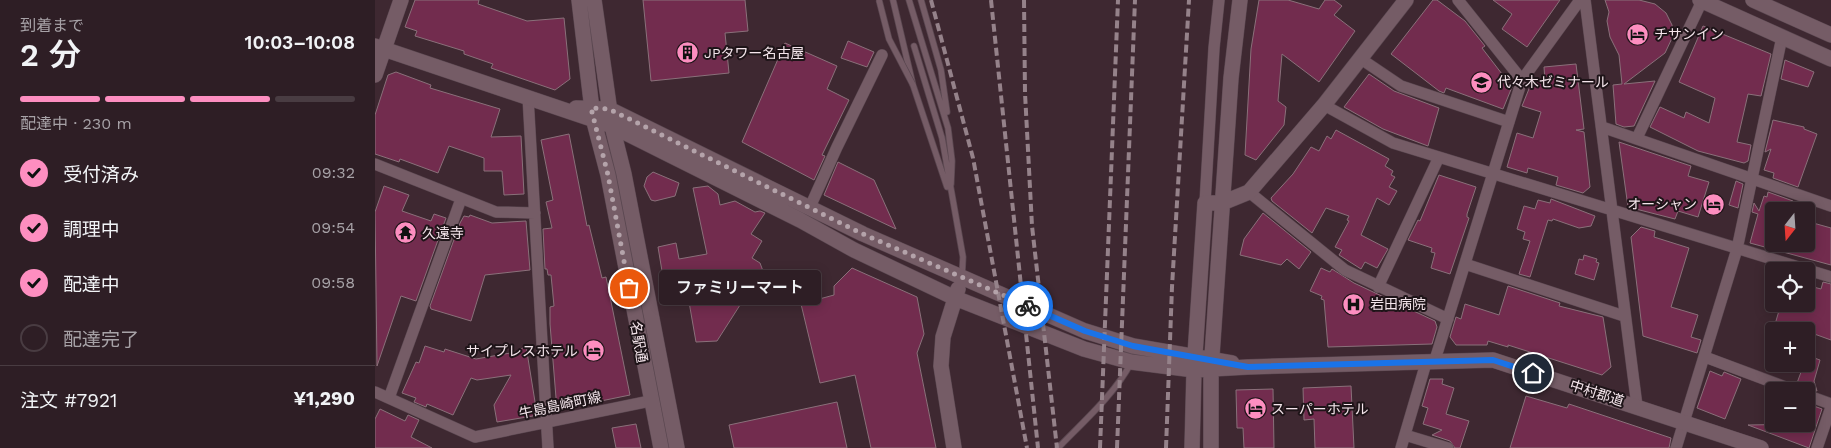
<!DOCTYPE html>
<html lang="ja">
<head>
<meta charset="utf-8">
<style>
  :root { --surface:#2e1e25; --page:#3a2b32; --text:#f1f3f6; --muted:#a7a2a7; --line:#493c42; --accent:#fd8ec0 }
  body { margin:0; font-family:"Work Sans","Noto Sans JP",sans-serif; background:var(--page); color:var(--text); height:100vh; display:flex; flex-direction:column; font-size:19px; white-space:nowrap }
  * { box-sizing:border-box; margin:0 }
  p { font-size:16px; color:var(--muted) }
  .icon { flex:none; width:28px; height:28px; fill:none; stroke:currentColor; stroke-width:2; stroke-linecap:round; stroke-linejoin:round }
  .map { position:relative; flex:1; overflow:hidden }
  .side { display:flex; flex-direction:column; background:var(--surface); width:375px }
  .side>* { flex:none }
  .needle { width:32px; rotate:197deg }
  .controls { position:absolute; left:1390px; top:202px; display:grid; gap:10px }
  .controls a { display:grid; place-items:center; width:50px; height:50px; border-radius:5px; background:var(--surface); box-shadow:0 2px 12px #0003,0 0 0 1px var(--line); font-size:25px }
  .pin { position:absolute; display:grid; place-items:center; width:42px; height:42px; color:#fff; margin:-21px; border:2px solid #fff; border-radius:50%; box-shadow:0 1px 5px #0007 }
  .courier { position:absolute; display:grid; place-items:center; width:50px; height:50px; margin:-25px; border:4px solid #1a73e8; border-radius:50%; background:#fff; color:#222; box-shadow:0 1px 6px #0007 }
  .bubble { position:absolute; height:35px; border-radius:5px; background:var(--surface); box-shadow:0 2px 12px #0003,0 0 0 1px var(--line); font-size:16px; font-weight:600; line-height:35px; text-align:center }
  .summary em { font-style:normal; font-weight:600 }
  .summary div { display:flex; flex-direction:column-reverse }
  .summary { display:flex; align-items:center; justify-content:space-between; height:85px; padding:0 20px }
  h1 { font-size:32px; font-weight:600; line-height:38px }
  .bar { display:grid; grid-template-columns:repeat(4,1fr); gap:8px 5px; align-content:center; height:60px; padding:0 20px }
  .bar i { height:6px; border-radius:4px; background:var(--line) }
  .bar .selected { background:var(--accent) }
  .bar p { grid-column:span 4 }
  .line { display:flex; align-items:center; gap:12px; padding:0 20px; border-top:1px solid var(--line) }
  .line div { flex:1 }
  ol { padding:0 20px; list-style:none }
  li { display:flex; align-items:center; gap:15px; height:55px }
  li p { margin-inline-start:auto }
  li .icon { padding:5px; border-radius:50%; background:var(--accent); color:#111; stroke-width:4 }
  li:last-child { color:var(--muted) }
  li i { width:28px; height:28px; border:2px solid var(--line); border-radius:50% }
  main { display:flex; flex:1; min-height:0 }
  .map>svg:first-child { display:block }
  .building { fill:#722c4e; stroke:#8a707a }
  .lines { fill:none; stroke-linecap:round; stroke-linejoin:round }
  .service-casing { stroke:#5a4750; stroke-width:7 }
  .minor-casing { stroke:#5a4750; stroke-width:12 }
  .tertiary-casing { stroke:#5a4750; stroke-width:16 }
  .service { stroke:#755c66; stroke-width:5.5 }
  .minor { stroke:#755c66; stroke-width:11 }
  .tertiary { stroke:#755c66; stroke-width:15 }
  .rail { stroke:#95828a; stroke-width:4; stroke-dasharray:8 4; stroke-linecap:butt }
  .service-bridge-casing { stroke:#5a4750; stroke-width:7; stroke-linecap:butt }
  .service-bridge { stroke:#755c66; stroke-width:5.5 }
  .done { stroke:#b4a3aa; stroke-width:5; stroke-dasharray:0 9 }
  .route { stroke:#1a73e8; stroke-width:6 }
  .labels { text-anchor:middle; stroke-width:4; stroke-linejoin:round; paint-order:stroke }
  .poi-label { font-size:14px; fill:#f4e5eb; stroke:#1e1418; text-anchor:start }
  .street-label { font-size:14px; fill:#f4e5eb; stroke:#1e1418 }
</style>
</head>
<body>
<main>
<section class="side">
<div class="summary"><div><h1>2 分</h1><p>到着まで</p></div><em>10:03–10:08</em></div>
<div class="bar"><i class="selected"></i><i class="selected"></i><i class="selected"></i><i></i><p>配達中 · 230 m</p></div>
<ol>
<li><svg class="icon" aria-label="check" viewBox="0 0 24 24"><path d="M5 12l5 5 9-10"/></svg>受付済み<p>09:32</p></li>
<li><svg class="icon" aria-label="check" viewBox="0 0 24 24"><path d="M5 12l5 5 9-10"/></svg>調理中<p>09:54</p></li>
<li><svg class="icon" aria-label="check" viewBox="0 0 24 24"><path d="M5 12l5 5 9-10"/></svg>配達中<p>09:58</p></li>
<li><i></i>配達完了</li>
</ol>
<div class="line" style="height:65px"><div>注文 #7921</div><b>¥1,290</b></div>
</section>
<div class="map">
<svg width="1456" height="448" viewBox="0 0 1456 448">
  <rect width="100%" height="100%" fill="#3e2831"/>
  <path class="building" d="M40,0h64l-1,4 49,17 37,-3 6,61 -15,11 -64,-22 2,-4 -29,-10v-3l-49,-15 2,-5 -12,-4z
    M268,0h102l3,31 -23,2 4,40 -78,8z
    M884,0h29l31,9 6,-9h9l8,6 -8,9 21,16 -36,51 -37,-28 -4,47 8,6 -2,18 -28,35 -11,-5 6,-106z
    M1058,0h4l28,21 20,25 -3,2 30,39 -9,22 -57,-21 -2,5 -5,-2 -48,-37z
    M1118,0h67l-33,47 -25,-18 10,-15z
    M1230,0h34l16,4 11,9 6,12 1,11 -8,17 -41,31 31,-3 -21,45 -10,1 -8,-3 -3,-39 9,-1 -3,-29 -9,-18 -3,-16 2,-9z
    M1328,26l68,28 -10,42 -13,-2 -11,48 14,3 -3,16 -4,2 -46,-12 -48,-24 10,-20 24,11 2,-6 23,11 6,-25 -36,-16z
    M473,41l26,11 -7,15 -26,-9z
    M410,43l52,23 -10,23 22,11 -27,55 3,1 -11,24 -72,-38z
    M1410,60l29,12 -6,15 -27,-8z
    M1201,64l8,65 -8,1 8,2 6,55 -7,6 -27,-8 2,-8 -30,-9 -1,5 -20,-6 10,-34 16,5 8,-26 -19,-6 9,-22 3,1 3,-7 8,3 -1,-14z
    M21,72l35,13 -1,3 70,21 -9,28 30,-1 3,58 -20,1 -2,-24h-18v-13l-35,-12 -11,27 -38,-14 -1,3 -24,-8v-39l13,-40z
    M994,74l25,17 45,17 -11,38 -45,-17 -39,-22z
    M1398,120l31,7v2l13,5 -19,53 -25,-9 1,-5 -10,-3 7,-21 -6,3z
    M961,130l53,29 -4,7 8,5 -2,4 4,2 -6,10 8,4 -8,14 -12,-7 -16,37 27,14 -11,19 -12,-6 -4,7 -22,-14 3,-5 -7,-3 14,-26 -2,-1 2,-4 -23,-8 -14,25 -40,-32 -1,-3 22,-24 18,-27 8,4 8,-15 4,3z
    M194,134l18,92 2,-1 13,53 4,-1 24,118 -73,15 -7,-86v-17l4,-1 -3,-31h-3l-1,-6h-2l-2,-40 9,-1 -6,-26 7,-2 -12,-60z
    M1244,142l72,24 -3,10 21,6 -11,35 -20,-6 -3,8 -47,-12z
    M463,162l36,18 22,49 -72,-34z
    M278,172l26,11 -4,13 -20,5 -4,-1 -7,-14 3,-9z
    M1064,175l37,12 -9,27v3l2,1 -19,56 -19,-6 4,-15 -4,-1 1,-4 -24,-8 10,-20 2,1z
    M1361,181l7,3 -5,24 -9,-3z
    M9,186l25,9 -7,16 29,10 3,-7 12,4 -30,83 -15,-5 -24,70 -2,-154z
    M333,186l10,8 2,11 15,-4 20,11 5,-1 5,2 -14,21 11,7 -10,17 8,5 6,16 -6,2v8l-11,2 -32,50 -21,1 -11,-63 -21,4 -6,-36 18,-4 3,16 28,-5 -14,-66z
    M1393,192l25,9 -3,10h-16v33h32v-23l25,7v37l-81,-22 8,-29 -6,-2 2,-9 5,8 5,-15 3,1z
    M1176,199l44,17 -4,10 -12,2 -26,-9 -1,2 -4,-1 -18,57 -11,-3 11,-33 -7,-2 2,-7 -8,-3 7,-23 11,3 3,-9 12,3z
    M888,213l48,39 -12,17 -12,-10 -6,6 -41,-10 4,-16z
    M95,215l22,8 34,-2 4,49 -45,5 -14,46 -40,-12 -1,-3 30,-83 4,-7 5,1z
    M1266,227l14,4 -1,6 35,11 -18,59 27,8 -7,22 10,3 -4,13 -54,-17 -12,-99z
    M1209,255l13,4 -1,3 3,1 -5,17 -19,-6 4,-15 4,1z
    M477,268l65,29 7,37 -7,19 19,95h-65l-16,-73 -35,8 -19,-79 33,-9v-9z
    M946,268l9,4 2,-3 22,14 81,38 2,6 -5,17 -104,3 -4,-47 -3,-1 1,-3 -12,-5z
    M1448,282l8,2v56l-25,-9h-33l8,-27h25v-19l15,4z
    M1133,286l52,17 -1,3 44,11 8,50 -9,8 -94,-30v2l-20,-6 -1,4h-31l-6,-8 6,-20 5,2 4,-15 34,11z
    M50,346l19,6 1,-3 31,10 40,-7 10,-6 10,62 -3,8 -36,6 -3,-17 17,-30 -34,5 -6,-2 -18,37 -26,-11 -1,3 -12,-5 2,-4 -14,-5 14,-31 3,1z
    M1431,355l14,5 -6,21 3,10 -14,-3 -6,-5 7,-19h2z
    M1335,371l12,5 2,-4 17,7 -16,40 -28,-11z
    M1055,379h13l-1,5 12,4 -8,26 23,7 -9,27h-5l-5,-7 -18,-6 10,-5 -19,-6 5,-16 -6,-2z
    M976,386l3,62h-39l-1,-29 -10,1 -1,-32z
    M898,389l1,59h-30l-1,-20h-6l-1,-38z
    M1151,396l41,12 2,-4 102,34 -2,10h-159z
    M462,402l10,46h-113l-5,-23z
    M1431,403l16,6 -13,39 -61,-23 58,-1z
    M5,409l25,12 3,-6 11,5 -8,17 21,11h-57v-29z
    M261,424l5,24h-25l-4,-20z"/>
  <g class="lines">
    <defs>
      <path id="service" d="M518,0l20,85 34,102
        M534,0l39,128 4,33 -1,23
        M546,0l20,70 6,42
        M539,46l28,92 21,119 -1,19
        M683,448c25,-26 56,-53 73,-85"/>
      <path id="minor" d="M1083,0l64,80
        M1210,0l52,406
        M986,59l40,27 108,36
        M153,97l20,351
        M949,105l69,38 438,134
        M1227,127l229,79
        M1262,138l65,-137
        M0,164l121,48 39,1
        M874,192l96,78 103,49
        M830,203l9,-155 5,-48
        M435,207l27,-60 45,-92
        M1090,264l159,52
        M1003,287l61,-130
        M1330,357l91,34
        M1059,363l88,-283 58,-80
        M0,392l100,45 175,-36
        M1431,395l25,9
        M14,398l72,-199
        M1030,435l43,13
        M1026,448l25,-85
        M1301,448l61,-199 45,-212
        M1442,448l14,-41"/>
      <path id="tertiary" d="M204,0l14,118 15,57 53,273
        M219,0l18,126 12,48 53,274
        M1325,0l131,59
        M1378,0l78,35
        M0,46l237,80 188,94 54,30 101,48 129,51 47,13 63,8 54,-3 245,-7 268,88
        M0,75l26,-75
        M201,108l33,1 254,125 222,97 48,15 99,17
        M579,448l-13,-82 2,-29 15,-48
        M817,448l2,-78 11,-167h17l27,-11 75,-87 82,-105
        M836,448v-78l20,-292 9,-78"/>
    </defs>
    <use href="#service" class="service-casing"/>
    <use href="#minor" class="minor-casing"/>
    <use href="#tertiary" class="tertiary-casing"/>
    <use href="#service" class="service"/>
    <use href="#minor" class="minor"/>
    <use href="#tertiary" class="tertiary"/>
    <path class="rail" d="M556,0l42,158 54,290
      M616,0l47,448
      M649,0l1,93 7,133 25,222
      M725,448l18,-448
      M742,448l18,-448
      M791,448l6,-161 17,-287"/>
    <defs>
      <path id="service-bridge" d="M504,0l10,39 24,46"/>
    </defs>
    <use href="#service-bridge" class="service-bridge-casing"/>
    <use href="#service-bridge" class="service-bridge"/>
  </g>
  <g class="lines">
    <path class="done" d="M254,288l-21,-113 -17,-67 18,1 254,125 165,72"/>
    <path class="route" d="M653,306l57,25 48,15 115,21 245,-7 40,13"/>
  </g>
  <defs>
    <symbol id="hotel-disc" viewBox="-11 -11 22 22"><circle r="9.5" fill="#fd8ec0" stroke="#1e1418"/><path d="M-6-4.5h1.5V1H6V5H4.5V3h-9V5H-6ZM-4 0a1.8 1.8 0 1 1 3.6 0ZM.5 0V-2.5h3Q6-2.5 6 0Z" fill="#111"/></symbol>
    <symbol id="building-disc" viewBox="-11 -11 22 22"><circle r="9.5" fill="#fd8ec0" stroke="#1e1418"/><path d="M-4-6H4V6H1V3H-1V6H-4ZM-2.5-4.3h1.7v1.8h-1.7ZM.8-4.3h1.7v1.8H.8ZM-2.5-1h1.7V.8h-1.7ZM.8-1h1.7V.8H.8Z" fill="#111"/></symbol>
    <symbol id="university-disc" viewBox="-11 -11 22 22"><circle r="9.5" fill="#fd8ec0" stroke="#1e1418"/><path d="M0-5L7-2L0 1L-7-2ZM-4 1L0 2.5L4 1V4Q0 6-4 4Z" fill="#111"/></symbol>
    <symbol id="temple-disc" viewBox="-11 -11 22 22"><circle r="9.5" fill="#fd8ec0" stroke="#1e1418"/><path d="M0-6L5-2H3V0L6.5 2.5H4V6H1.5V3h-3V6H-4V2.5H-6.5L-3 0V-2H-5Z" fill="#111"/></symbol>
    <symbol id="hospital-disc" viewBox="-11 -11 22 22"><circle r="9.5" fill="#fd8ec0" stroke="#1e1418"/><path d="M-5-5h3v3.5h4V-5h3V5h-3V1.5h-4V5h-3Z" fill="#111"/></symbol>
  </defs>
  <g fill-rule="evenodd">
    <use href="#hotel-disc" x="1250" y="22" width="25" height="25"/>
    <use href="#building-disc" x="300" y="40" width="25" height="25"/>
    <use href="#university-disc" x="1094" y="70" width="25" height="25"/>
    <use href="#hotel-disc" x="1326" y="192" width="25" height="25"/>
    <use href="#temple-disc" x="18" y="220" width="25" height="25"/>
    <use href="#hospital-disc" x="966" y="292" width="25" height="25"/>
    <use href="#hotel-disc" x="206" y="338" width="25" height="25"/>
    <use href="#hotel-disc" x="868" y="396" width="25" height="25"/>
  </g>
  <g class="labels">
    <g class="poi-label">
      <text x="1279" y="39">チサンイン</text>
      <text x="329" y="58">JPタワー名古屋</text>
      <text x="1122" y="87">代々木ゼミナール</text>
      <text x="1322" y="209" text-anchor="end">オーシャン</text>
      <text x="47" y="238">久遠寺</text>
      <text x="995" y="309">岩田病院</text>
      <text x="203" y="356" text-anchor="end">サイプレスホテル</text>
      <text x="896" y="414">スーパーホテル</text>
    </g>
    <g class="street-label">
      <text transform="translate(264 342) rotate(80)" y="5">名駅通</text>
      <text transform="translate(1222 393) rotate(18)" y="5">中村郡道</text>
      <text transform="translate(185 405) rotate(-12)" y="5">牛島島崎町線</text>
    </g>
  </g>
</svg>
<div class="controls">
<a><svg class="needle" viewBox="-14 -14 28 28"><path d="M0-13l5 13h-10z" fill="#e53935"/><path d="M0 13l5-13h-10z" fill="#a7a2a7"/></svg></a>
<a><svg class="icon" aria-label="locate" viewBox="0 0 24 24"><circle cx="12" cy="12" r="6"/><path d="M12 2v4M12 18v4M2 12h4M18 12h4"/></svg></a>
<a>+</a>
<a>−</a>
</div>
<div class="pin" style="left:254px;top:288px;background:#ea580c"><svg class="icon" aria-label="bag" viewBox="0 0 24 24"><path d="M5 8h14l-1 12H6zM9 8a3 3 0 0 1 6 0"/></svg></div>
<div class="pin" style="left:1158px;top:373px;background:#1f2937"><svg class="icon" aria-label="home" viewBox="0 0 24 24"><path d="M3 11l9-7 9 7M6 9v11h12V9"/></svg></div>
<div class="courier" style="left:653px;top:306px"><svg class="icon" aria-label="bike" viewBox="0 0 24 24"><circle cx="6" cy="16" r="4"/><circle cx="18" cy="16" r="4"/><path d="M6 16l4-8h5l3 8M10 8l3 8H6M13 5h3"/></svg></div>
<div class="bubble" style="left:284px;top:270px;width:162px">ファミリーマート</div>
</div>
</main>
</body>
</html>
